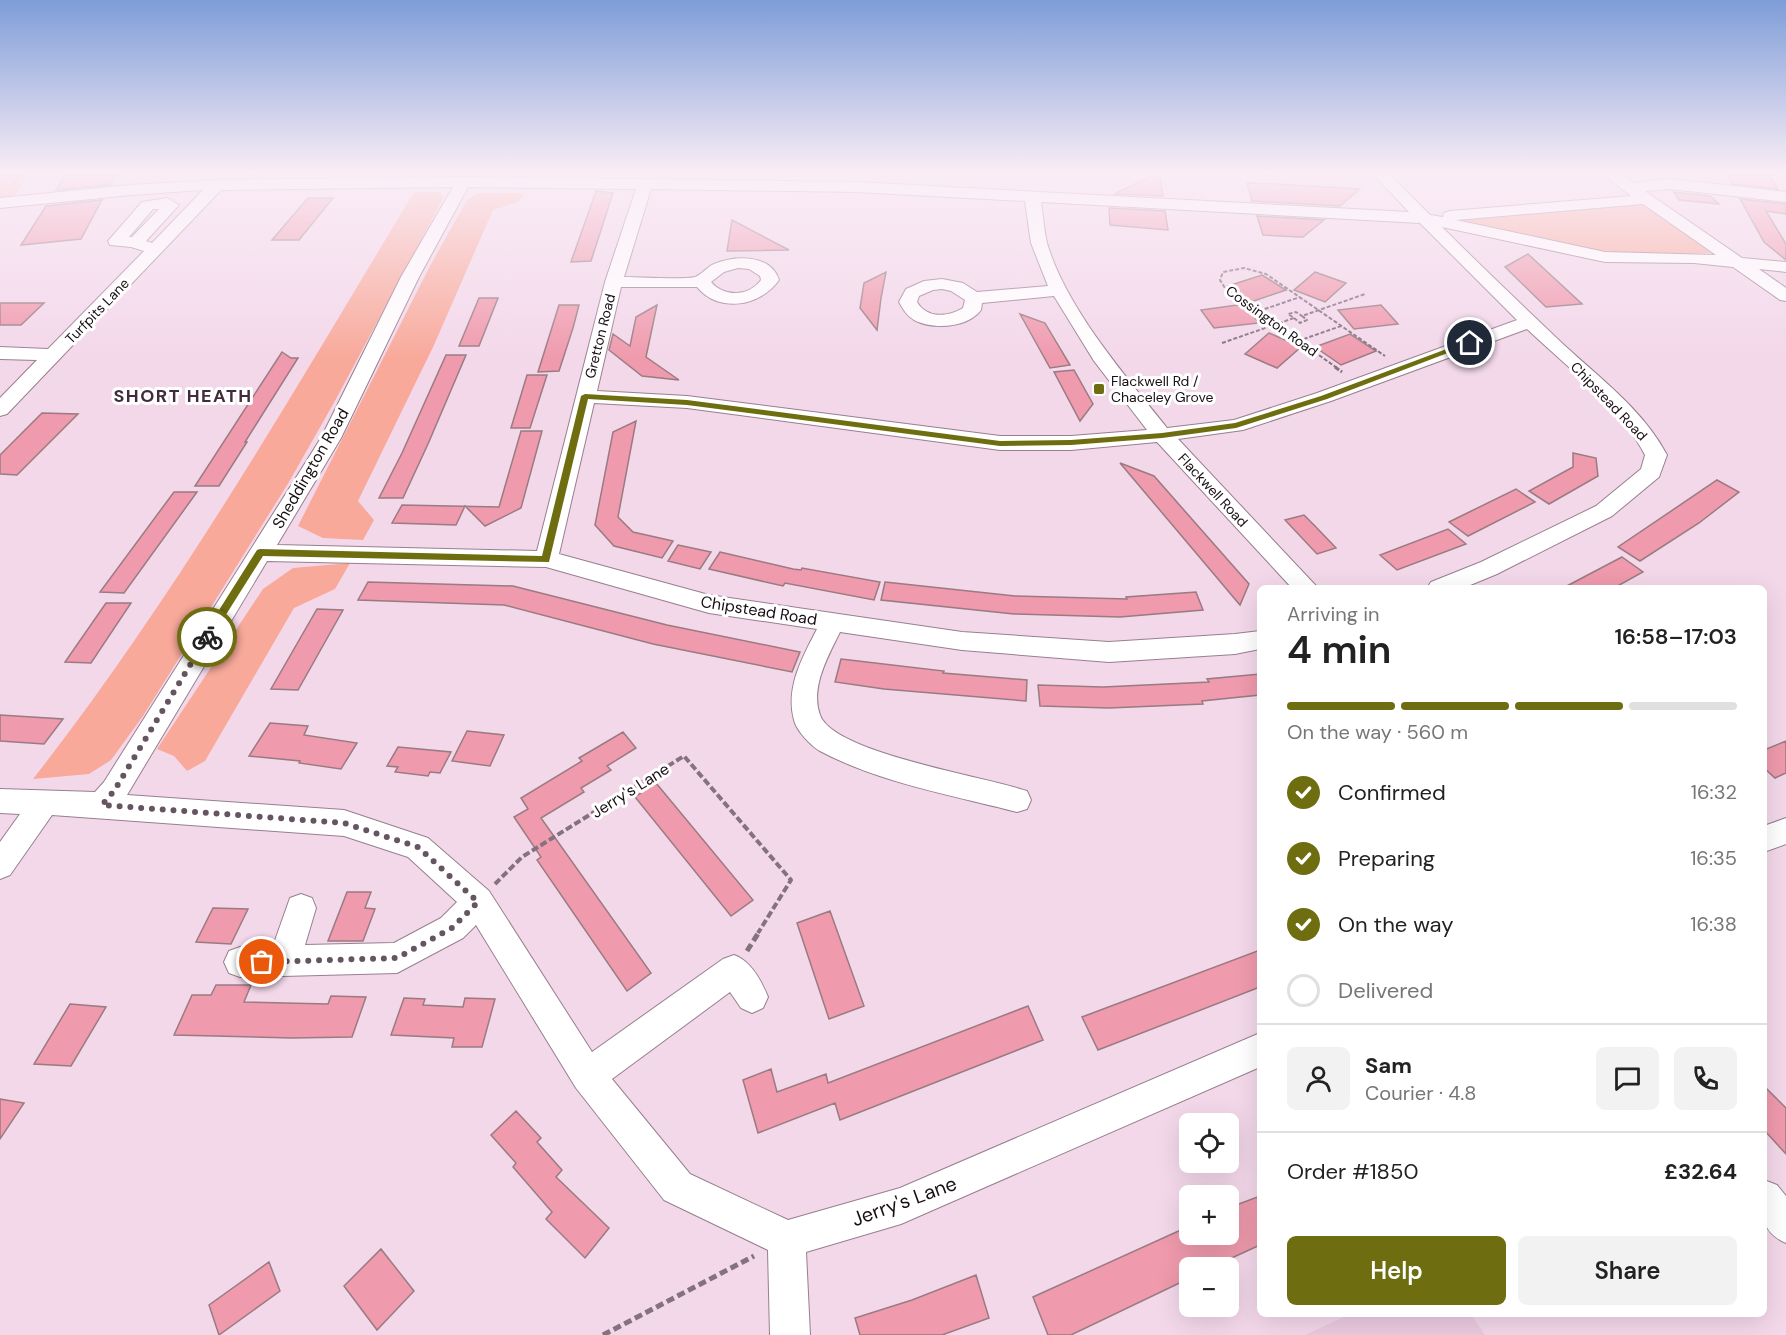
<!DOCTYPE html>
<html lang="en">
<head>
<meta charset="utf-8">
<style>
  :root { --surface:#fff; --page:#f2f2f2; --text:#222; --muted:#767676; --line:#e0e0e0; --accent:#6e6e10 }
  body { margin:0; font-family:"DM Sans",sans-serif; background:var(--page); color:var(--text); height:100vh; display:flex; flex-direction:column; font-size:22px; white-space:nowrap }
  * { box-sizing:border-box; margin:0 }
  p { font-size:20px; color:var(--muted) }
  .icon { flex:none; width:33px; height:33px; fill:none; stroke:currentColor; stroke-width:2; stroke-linecap:round; stroke-linejoin:round }
  .map { position:relative; flex:1; overflow:hidden }
  .sheet { position:absolute; left:1257px; top:585px; width:510px; height:732px; display:flex; flex-direction:column; background:var(--surface); border-radius:9px; box-shadow:0 6px 24px #0002 }
  .sheet>* { flex:none }
  .buttons { position:absolute; left:1179px; top:1113px; display:grid; gap:12px }
  .buttons a { display:grid; place-items:center; width:60px; height:60px; border-radius:9px; background:var(--surface); box-shadow:0 6px 24px #0002; font-size:30px }
  .pin { position:absolute; display:grid; place-items:center; width:51px; height:51px; color:#fff; margin:-26px; border:3px solid #fff; border-radius:50%; box-shadow:0 2px 6px #0007 }
  .courier { position:absolute; display:grid; place-items:center; width:60px; height:60px; margin:-30px; border:4px solid #6e6e10; border-radius:50%; background:#fff; color:#222; box-shadow:0 2px 8px #0007 }
  .head em { font-style:normal; font-weight:600 }
  .head div { display:flex; flex-direction:column-reverse }
  .head { display:flex; align-items:center; justify-content:space-between; height:102px; padding:0 30px }
  h1 { font-size:39px; font-weight:600; line-height:45px }
  .bar { display:grid; grid-template-columns:repeat(4,1fr); gap:9px 6px; align-content:center; height:72px; padding:0 30px }
  .bar i { height:8px; border-radius:4px; background:var(--line) }
  .bar .selected { background:var(--accent) }
  .bar p { grid-column:span 4 }
  .line { display:flex; align-items:center; gap:15px; padding:0 30px; border-top:2px solid var(--line) }
  .line div { flex:1 }
  .round { display:grid; place-items:center; flex:none; width:63px; height:63px; border-radius:9px; background:var(--page) }
  ol { padding:0 30px; list-style:none }
  li { display:flex; align-items:center; gap:18px; height:66px }
  li p { margin-inline-start:auto }
  li .icon { padding:6px; border-radius:50%; background:var(--accent); color:#fff; stroke-width:4 }
  li:last-child { color:var(--muted) }
  li i { width:33px; height:33px; border:3px solid var(--line); border-radius:50% }
  .primary-button { display:flex; gap:12px; margin-top:auto; padding:12px 30px }
  .primary-button a { flex:1; height:69px; border-radius:9px; background:var(--accent); color:#fff; font-size:24px; font-weight:600; line-height:69px; text-align:center }
  .primary-button a+a { background:var(--page); color:var(--text) }
  .map>svg:first-child { display:block }
  .built { fill:#eccae0 }
  .green { fill:#f8a99a }
  .building { fill:#ef9aad; stroke:#997b81; stroke-width:1.5 }
  .lines { fill:none; stroke-linecap:round; stroke-linejoin:round }
  .minor-casing { stroke:#977f8f; stroke-width:2 }
  .path-far3 { stroke:#84727e; stroke-width:2; stroke-dasharray:4 2; stroke-linecap:butt }
  .path-far2 { stroke:#84727e; stroke-width:3; stroke-dasharray:5 2; stroke-linecap:butt }
  .path-far1 { stroke:#84727e; stroke-width:4; stroke-dasharray:7 3; stroke-linecap:butt }
  .path { stroke:#84727e; stroke-width:5; stroke-dasharray:8 4; stroke-linecap:butt }
  .minor { fill:#fff; fill-rule:evenodd }
  .route { fill:#6e6e10 }
  .done { stroke:#655560; stroke-width:6; stroke-dasharray:0 10.8 }
  .poi-dot { fill:#6e6e10; stroke:#fff; stroke-width:2 }
  .labels { text-anchor:middle; stroke-width:6; stroke-linejoin:round; paint-order:stroke }
  .far-street-label { font-size:14px; fill:#180f15; stroke:#fff }
  .far-poi-label { font-size:14px; fill:#180f15; stroke:#fff; text-anchor:start }
  .street-label { font-size:16px; fill:#180f15; stroke:#fff }
  .far-district-label { font-size:18px; font-weight:bold; letter-spacing:1.5px; fill:#402c3a; stroke:#fff }
  .near-street-label { font-size:20px; fill:#180f15; stroke:#fff }
</style>
</head>
<body>
<div class="map">
<svg width="1786" height="1335" viewBox="0 0 1786 1335">
  <rect width="100%" height="100%" fill="#f3d8ea"/>
  <path class="built" d="M1350,1314h121l14,21h-180z"/>
  <path class="green" d="M0,172h29l-14,24 -15,2z
    M414,192h27l2,7 -107,200 -47,83 -146,234 -32,44 -22,14 -56,5c144,-184 261,-388 381,-587z
    M478,193h46l-6,9 -25,8 -59,135 -76,156 16,19 -11,20 -40,-2 -25,-12 133,-262 36,-64z
    M1647,201l69,52 -111,1 -80,-17 -72,-18z
    M350,563l-15,26 -41,19 -89,153 -18,10 -13,-15 -17,-7 106,-160 30,-21z"/>
  <path class="building" d="M80,172h37l-7,13 -54,5 10,-16z
    M1726,172h42l10,17 -46,-5z
    M1150,177h10l3,19 -49,-2z
    M1247,183l27,1 86,5 -20,17 -88,-5z
    M596,191l17,2 -22,68 -20,1z
    M1674,192l36,4 9,8 -40,-4z
    M308,198h25l-34,42h-27z
    M1740,199l46,5v10l-20,-3 20,33v16l-22,-18z
    M102,200l-21,39 -60,6 25,-39z
    M1109,208l56,3 3,19 -58,-5z
    M1257,216l67,4 -21,17h-4l-36,-2z
    M732,220l57,30 -62,1z
    M1528,254l54,50 -36,3 -41,-40z
    M886,272l-5,26 -4,32 -17,-22 4,-25z
    M1315,272l31,11 -21,19 -31,-12z
    M1262,275l24,15 -35,12 -23,-16z
    M479,298h19l-19,48h-20z
    M0,303h44l-23,22h-21z
    M1244,304l15,19 -45,5 -13,-18z
    M559,305h20l-6,23 -14,43 -21,1z
    M657,305l-11,52 33,23 -37,-4 -33,-26 4,-16 17,12 6,-29z
    M1381,305l17,19 -44,5 -16,-19z
    M1020,314l25,9 25,42 -20,3z
    M1269,333l32,14 -24,21 -32,-14z
    M1350,334l26,17 -35,14 -26,-18z
    M282,352l9,6h7l-53,84h2l-28,44h-24z
    M446,355h20l-38,89 -25,54h-24l23,-45z
    M1074,370l19,34 -13,17 -26,-49z
    M527,375h20l-17,53h-19z
    M42,413l36,1 -61,61 -17,-1v-19z
    M636,421l-18,96 15,15 40,9 -11,17 -48,-12 -19,-21 18,-93z
    M521,431h21l-21,77 -36,18 -20,-20 -9,19 -64,-2 10,-18 97,2z
    M1573,453l23,5 2,18 -49,28 -20,-13 44,-24z
    M1120,463l34,13 95,108 -9,21z
    M1717,480l22,12 -40,31 -59,38 -22,-14z
    M1516,489l19,13 -67,34 -19,-14z
    M174,492h23l-73,101 -24,-1z
    M1304,515l11,11 21,22 -19,6 -32,-34z
    M1448,529l18,15 -69,26 -17,-15z
    M678,545l33,7 -11,17 -32,-8z
    M720,552l73,17 8,1 1,-2 78,14 -6,18 -89,-17 -2,3 -74,-17z
    M1622,557l21,15 -29,16h-51z
    M368,582l145,4 154,39 133,27 -8,20 -139,-28 -149,-39 -146,-5z
    M885,582l130,14 112,3 -1,-2 70,-5 7,18 -83,7 -106,-3 -133,-14z
    M106,603h25l-40,60 -26,-1z
    M317,609l26,1 -45,80 -27,-1z
    M841,659l103,12 -1,2 84,7 -1,21 -142,-12 -49,-7z
    M1260,674v21l-58,6 1,3 -94,4 -69,-2 -2,-21 65,2 106,-5 -2,-3z
    M0,715l16,1 47,3 -19,25 -44,-3z
    M270,723l38,3 -4,9 53,8 -16,26 -42,-6 1,-2 -51,-5z
    M467,731l37,4 -14,31 -38,-5z
    M623,732l13,16 -29,18 4,4 -30,18 3,4 -43,26 110,155 -24,18 -90,-131 4,-3 -27,-40 14,-8 -7,-11 61,-37 -3,-3z
    M1786,741v32l-11,5 -11,-10v-18z
    M398,747l53,5 -11,21 -10,-1 -2,4 -33,-4 3,-5 -11,-1z
    M656,783l97,117 -22,16 -96,-119z
    M347,892h24l-6,16 10,1 -12,32h-35z
    M213,908l35,1 -17,35 -35,-2z
    M830,911l34,95 -35,13 -32,-96z
    M1260,950v37l-162,63 -16,-33z
    M216,985h35l-7,17 84,2 3,-8 35,1 -14,40 -61,1 -117,-3 18,-40h19z
    M404,998l21,1 -2,6 40,2 2,-9 30,1 -13,48h-30l2,-9 -63,-3z
    M70,1004l36,3 -35,59 -37,-2z
    M1028,1006l15,34 -203,80 -5,-17 -77,30 -15,-53 28,-11 6,23 49,-18 2,9z
    M1764,1086l22,22v46l-22,-24z
    M0,1099l24,4 -24,36z
    M516,1111l25,27 -4,4 25,28 -6,7 53,51 -24,30 -39,-39 6,-7 -39,-45 3,-4 -25,-28z
    M1260,1196v49l-50,23h-20v10l-119,57h-23l-15,-38 150,-68 3,5h42v-26z
    M381,1249l33,42 -37,39 -33,-44z
    M269,1262l11,29 -61,44 -10,-30z
    M976,1275l13,43 -47,17h-82l-5,-17 57,-18z"/>
  <g class="lines">
    <defs>
      <path id="minor" d="M1371,172h16l43,43 13,2 1,-4 6,-2 181,-15 -31,-24h17l16,11 37,-4 116,13v10l-116,-13 -25,2 97,67 44,4v10l-27,-3 27,19v13l-6,-1 -47,-33 -39,-4 -89,-1 -163,-35c40,40 81,79 122,118 37,34 79,65 103,110l-8,22 -47,39 -115,58 -34,14h-36l4,-6 50,-20 115,-56 45,-37 4,-14c-23,-46 -80,-90 -118,-126l-196,72 -88,29 -65,9 140,149h-26l-135,-146 -86,8h-71l-313,-42 -93,-5 -35,151 150,41 253,37 147,10 126,-8 25,-3v18l-25,5 -126,8 -147,-12 -122,-18c-12,24 -30,56 -20,83 13,38 167,62 207,76l4,9 -4,9 -10,3c-65,-17 -137,-29 -197,-61 -9,-5 -24,-21 -26,-31 -9,-32 9,-64 23,-91l-108,-16 -163,-46 -279,-6 -140,234 217,15 84,28 61,53 103,161 131,-93 11,-4c17,6 27,25 34,42l-5,11 -11,5 -11,-5 -11,-16 -118,87 78,95 98,46 112,-32 360,-155v34l-359,157 -95,28 4,83h-40l-2,-85 -104,-50 -88,-112 -100,-163 -13,13 -66,35 -157,4 -11,-4 -5,-11 5,-11 11,-4 33,-1 17,-48 11,-4 11,4 4,10 -11,37 89,-2 47,-25 16,-16 -49,-45 -64,-21 -292,-21 -42,60 -10,4v-37l20,-28 -20,-1v-24l95,3 9,-10 217,-344 80,-161 52,-90 -232,3 -214,224 -7,2v-18l37,-38 -37,-1v-12l48,2 96,-98 -13,-4 -21,-2 -2,-4 34,-39 25,-4 12,7 -33,36 6,2 51,-53 -72,5 -131,13v-10l131,-13 86,-5 246,-3 394,5 552,30zM468,187l168,2 -31,93 -68,269 -260,-6 64,-107 78,-161zM651,189l206,3 168,9 6,42 17,43 -71,6 -14,-9 -21,-4 -18,2 -18,8 -7,13c4,7 8,14 15,18 19,10 54,8 67,-10l1,-7 72,-7 40,65 53,69 -76,6h-71l-313,-40 -90,-5 24,-104h76c22,27 64,19 82,-7 -8,-26 -44,-25 -65,-16 -7,3 -13,11 -19,13 -15,3 -53,0 -71,0zM1041,202l379,21 97,97 -200,73 -83,27 -67,8c-42,-53 -101,-120 -120,-185 -3,-13 -4,-28 -6,-41zM1643,204l73,51 -111,-3 -149,-32zM153,209h6l-27,28h-3zM738,268l11,1 11,7 1,4c-12,16 -36,18 -50,2l13,-10zM942,289l9,2 14,9 -2,8c-15,9 -36,11 -46,-6l2,-6 14,-6z
        M1786,818v26l-22,8v-26z
        M1764,1180l13,5 9,11v47c-30,-13 -22,-35 -22,-63z"/>
    </defs>
    <use href="#minor" class="minor-casing"/>
    <path class="path-far3" d="M13,185l7,-13
      M1259,311l41,-14
      M1294,318l6,5 7,-3 -5,-4 63,-22
      M1298,341l43,-15
      M1222,343l72,-25 -6,-4 8,-2 6,4
      M1337,368l-112,-80 -5,-8 3,-8 21,-4 22,6 119,82"/>
    <path class="path-far2" d="M1335,367l7,5"/>
    <path class="path-far1" d="M495,884l27,-27 162,-101 107,124 -33,53"/>
    <path class="path" d="M747,951l12,-19
      M603,1335l151,-79"/>
    <use href="#minor" class="minor"/>
  </g>
  <linearGradient id="sky" x2="0" y2="1"><stop stop-color="#7e9dd8"/><stop offset="0.48" stop-color="#faedf6"/><stop offset="1" stop-color="#faedf6" stop-opacity="0"/></linearGradient>
  <rect width="1786" height="359" fill="url(#sky)"/>
  <path class="route" d="M1468,341l6,2 -147,56 -91,29 -74,10 -91,7 -71,1 -313,-41 -99,-6 -39,163 -286,-6 -53,84h-6l-2,-3 55,-87 3,-1 282,7 39,-160 4,-2 102,6 313,41 71,-1 91,-7 73,-10 86,-27z"/>
  <g class="lines">
    <path class="done" d="M207,637l-93,154 -12,14 242,18 74,24 60,55 -26,26 -55,30 -135,4"/>
  </g>
  <rect class="poi-dot" x="1093" y="383" width="12" height="12" rx="3"/>
  <g class="labels">
    <g class="far-street-label">
      <text transform="translate(97 311) rotate(-46)" y="5">Turfpits Lane</text>
      <text transform="translate(1272 321) rotate(36)" y="5">Cossington Road</text>
      <text transform="translate(600 336) rotate(-76)" y="5">Gretton Road</text>
      <text transform="translate(1609 401) rotate(46)" y="5">Chipstead Road</text>
      <text transform="translate(1213 490) rotate(47)" y="5">Flackwell Road</text>
    </g>
    <g class="far-poi-label">
      <text x="1111" y="386">Flackwell Rd /<tspan x="1111" dy="16">Chaceley Grove</tspan></text>
    </g>
    <g class="street-label">
      <text transform="translate(310 468) rotate(-60)" y="6">Sheddington Road</text>
      <text transform="translate(759 610) rotate(9)" y="6">Chipstead Road</text>
      <text transform="translate(630 790) rotate(-32)" y="6">Jerry's Lane</text>
    </g>
    <g class="far-district-label">
      <text x="183" y="402">SHORT HEATH</text>
    </g>
    <g class="near-street-label">
      <text transform="translate(904 1201) rotate(-20)" y="7">Jerry's Lane</text>
    </g>
  </g>
</svg>
<div class="buttons">
<a><svg class="icon" aria-label="locate" viewBox="0 0 24 24"><circle cx="12" cy="12" r="6"/><path d="M12 2v4M12 18v4M2 12h4M18 12h4"/></svg></a>
<a>+</a>
<a>−</a>
</div>
<div class="pin" style="left:262px;top:962px;background:#ea580c"><svg class="icon" aria-label="bag" viewBox="0 0 24 24"><path d="M5 8h14l-1 12H6zM9 8a3 3 0 0 1 6 0"/></svg></div>
<div class="pin" style="left:1470px;top:343px;background:#1f2937"><svg class="icon" aria-label="home" viewBox="0 0 24 24"><path d="M3 11l9-7 9 7M6 9v11h12V9"/></svg></div>
<div class="courier" style="left:207px;top:637px"><svg class="icon" aria-label="bike" viewBox="0 0 24 24"><circle cx="6" cy="16" r="4"/><circle cx="18" cy="16" r="4"/><path d="M6 16l4-8h5l3 8M10 8l3 8H6M13 5h3"/></svg></div>
<section class="sheet">
<div class="head"><div><h1>4 min</h1><p>Arriving in</p></div><em>16:58–17:03</em></div>
<div class="bar"><i class="selected"></i><i class="selected"></i><i class="selected"></i><i></i><p>On the way · 560 m</p></div>
<ol>
<li><svg class="icon" aria-label="check" viewBox="0 0 24 24"><path d="M5 12l5 5 9-10"/></svg>Confirmed<p>16:32</p></li>
<li><svg class="icon" aria-label="check" viewBox="0 0 24 24"><path d="M5 12l5 5 9-10"/></svg>Preparing<p>16:35</p></li>
<li><svg class="icon" aria-label="check" viewBox="0 0 24 24"><path d="M5 12l5 5 9-10"/></svg>On the way<p>16:38</p></li>
<li><i></i>Delivered</li>
</ol>
<div class="line" style="height:108px"><a class="round"><svg class="icon" aria-label="person" viewBox="0 0 24 24"><circle cx="12" cy="8" r="4"/><path d="M4 21q1-7 8-7t8 7"/></svg></a><div><b>Sam</b><p>Courier · 4.8</p></div><a class="round"><svg class="icon" aria-label="chat" viewBox="0 0 24 24"><path d="M4 5h16v11H9l-5 4z"/></svg></a><a class="round"><svg class="icon" aria-label="phone" viewBox="0 0 24 24"><path d="M5 4h4l2 5-3 2q2 4 5 5l2-3 5 2v4C11 20 4 13 5 4z"/></svg></a></div>
<div class="line" style="height:78px"><div>Order #1850</div><b>£32.64</b></div>
<div class="primary-button"><a>Help</a><a>Share</a></div>
</section>
</div>
</body>
</html>
